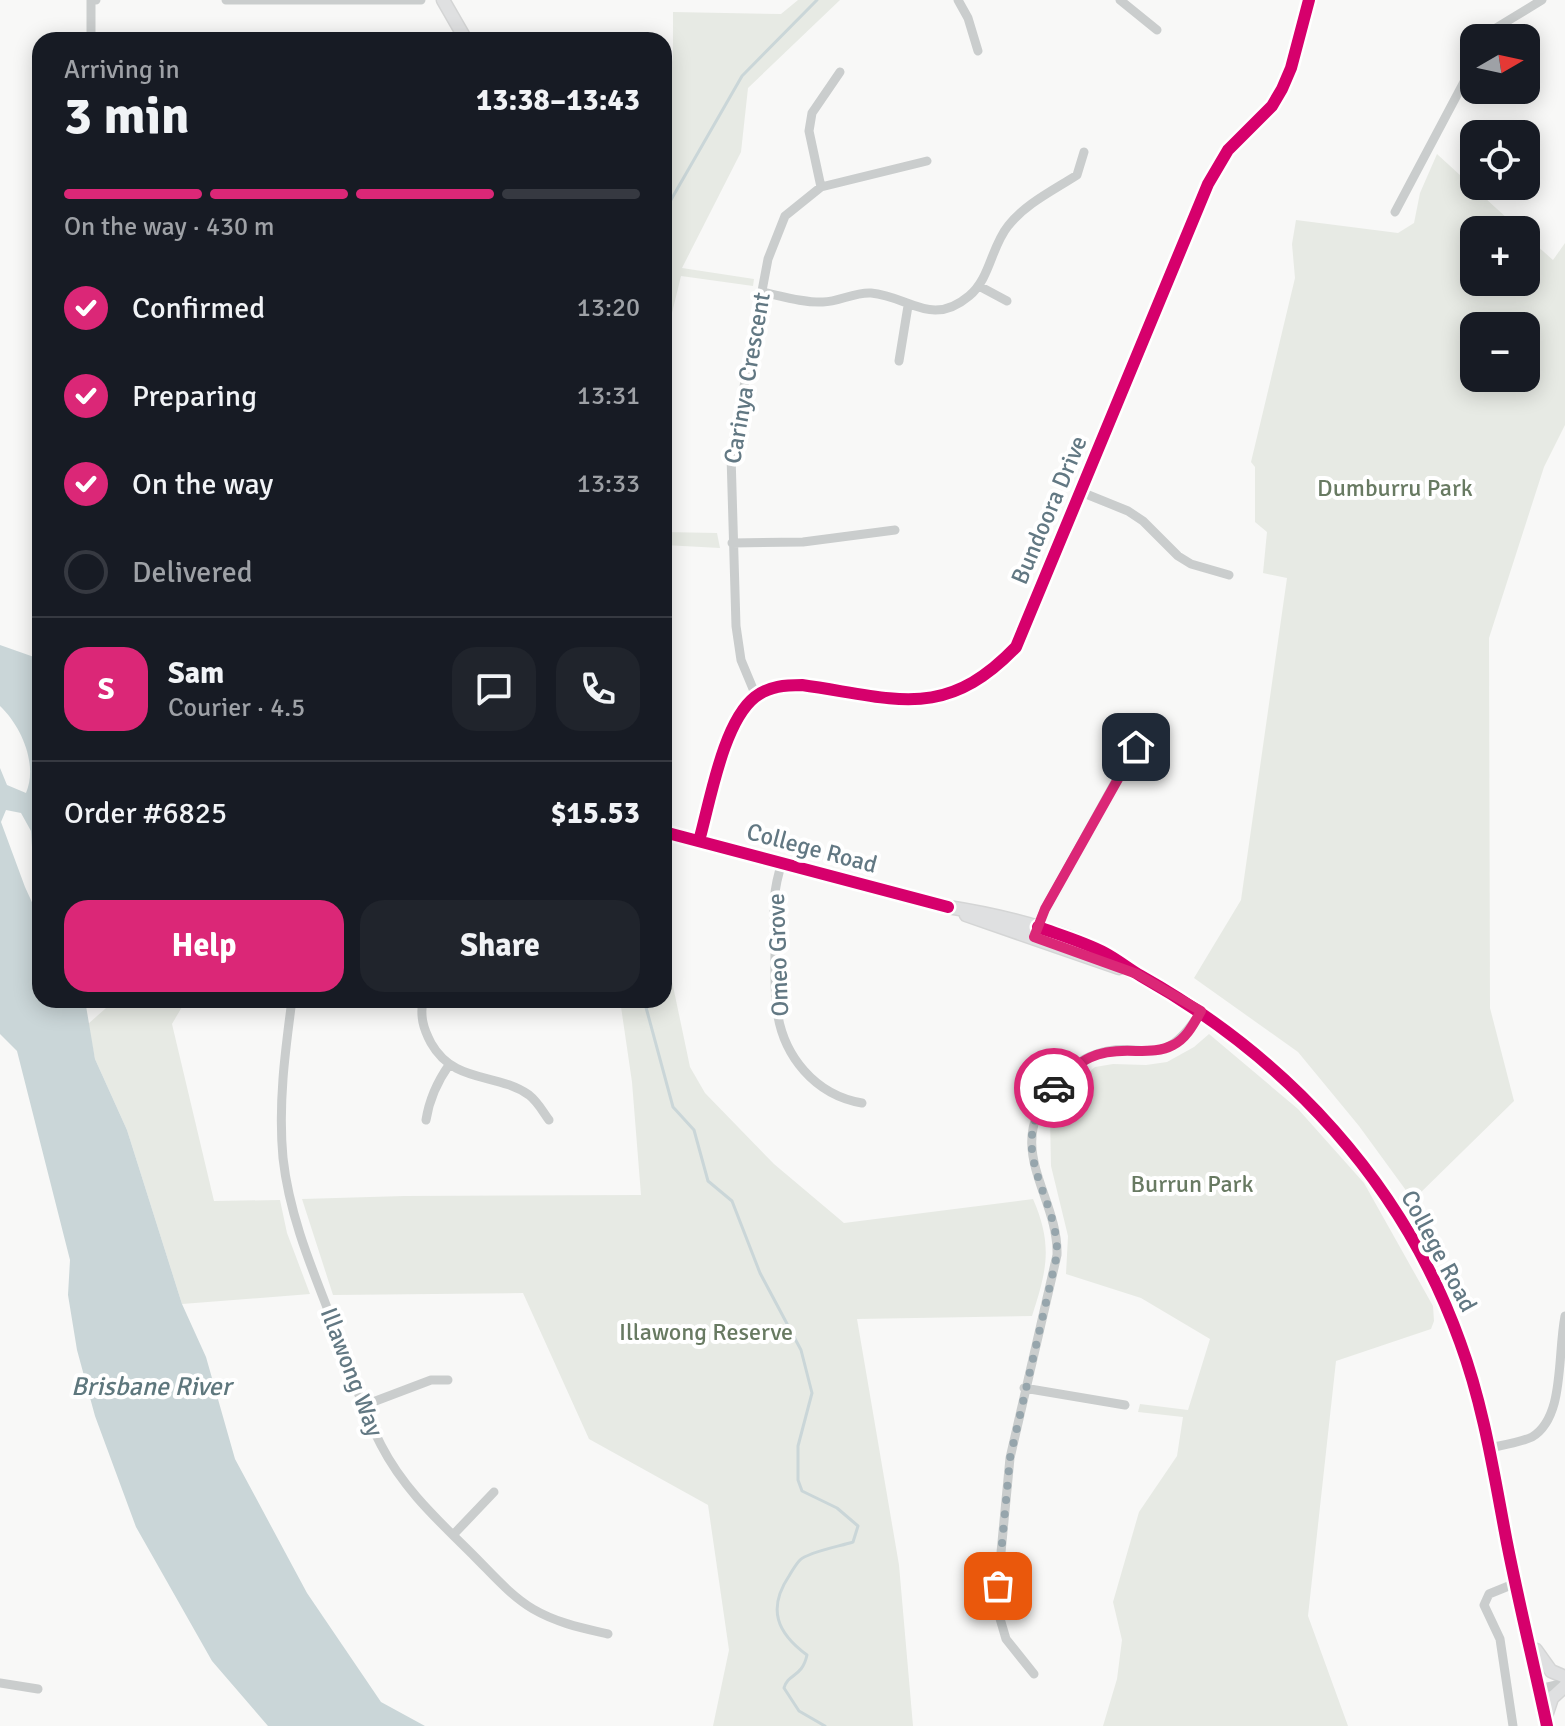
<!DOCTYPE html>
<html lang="en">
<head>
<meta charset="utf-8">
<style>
  :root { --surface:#171b24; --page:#20242c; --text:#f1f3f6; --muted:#9ea1a6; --line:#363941; --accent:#db2777 }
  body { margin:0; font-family:Signika,sans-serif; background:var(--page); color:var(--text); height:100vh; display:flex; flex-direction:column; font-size:30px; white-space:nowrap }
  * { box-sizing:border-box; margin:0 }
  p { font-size:26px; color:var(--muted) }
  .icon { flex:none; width:44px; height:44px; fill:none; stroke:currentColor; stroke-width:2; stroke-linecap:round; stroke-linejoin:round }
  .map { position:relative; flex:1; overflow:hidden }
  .side { position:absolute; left:32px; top:32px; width:640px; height:976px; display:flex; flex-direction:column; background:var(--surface); border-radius:24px; box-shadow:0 4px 20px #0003 }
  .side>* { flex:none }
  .needle { width:52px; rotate:81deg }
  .fabs { position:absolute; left:1460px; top:24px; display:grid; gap:16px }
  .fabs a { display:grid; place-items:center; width:80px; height:80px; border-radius:16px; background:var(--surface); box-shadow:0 4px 20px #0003; font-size:40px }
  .pin { position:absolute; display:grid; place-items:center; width:68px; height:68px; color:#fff; margin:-34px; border-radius:16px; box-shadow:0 4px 12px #0006 }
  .courier { position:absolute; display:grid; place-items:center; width:80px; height:80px; margin:-40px; border:6px solid #db2777; border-radius:50%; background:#fff; color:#222; box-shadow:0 2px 10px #0007 }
  .overview em { font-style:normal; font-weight:800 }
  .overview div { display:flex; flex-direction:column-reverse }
  .overview { display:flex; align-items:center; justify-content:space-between; height:136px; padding:0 32px }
  h1 { font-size:52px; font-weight:800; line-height:60px }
  .bar { display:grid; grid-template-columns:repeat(4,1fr); gap:12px 8px; align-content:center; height:96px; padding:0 32px }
  .bar i { height:10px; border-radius:6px; background:var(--line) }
  .bar .selected { background:var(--accent) }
  .bar p { grid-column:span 4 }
  .line { display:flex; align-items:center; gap:20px; padding:0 32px; border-top:2px solid var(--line) }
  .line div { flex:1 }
  .round { display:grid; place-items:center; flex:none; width:84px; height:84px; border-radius:24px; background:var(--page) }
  ol { padding:0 32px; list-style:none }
  li { display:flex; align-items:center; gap:24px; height:88px }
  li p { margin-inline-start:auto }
  li .icon { padding:8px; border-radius:50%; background:var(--accent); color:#fff; stroke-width:4 }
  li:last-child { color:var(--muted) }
  li i { width:44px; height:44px; border:4px solid var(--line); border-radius:50% }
  .primary-button { display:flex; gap:16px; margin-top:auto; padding:16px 32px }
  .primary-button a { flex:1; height:92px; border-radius:24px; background:var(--accent); color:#fff; font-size:32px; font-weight:800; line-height:92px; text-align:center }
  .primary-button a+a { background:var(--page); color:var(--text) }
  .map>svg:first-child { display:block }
  .green { fill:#e7eae4; fill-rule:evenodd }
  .water { fill:#cad6d8; fill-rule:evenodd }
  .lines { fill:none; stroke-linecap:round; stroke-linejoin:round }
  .stream { stroke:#cad6d8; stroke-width:3 }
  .secondary-casing { stroke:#d4d5d5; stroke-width:15 }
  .street { stroke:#cacdcd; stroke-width:9 }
  .secondary { stroke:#dfe0e1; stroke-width:12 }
  .cycleway-casing { stroke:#fff; stroke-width:17 }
  .cycleway { stroke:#d6006c; stroke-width:12 }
  .done { stroke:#96a5ac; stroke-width:8; stroke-dasharray:0 14.4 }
  .route { stroke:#db2777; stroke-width:10 }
  .labels { text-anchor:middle; stroke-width:8; stroke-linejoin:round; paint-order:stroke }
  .street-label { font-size:24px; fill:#627883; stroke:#fff }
  .park-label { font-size:24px; fill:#687a62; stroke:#fff }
  .water-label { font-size:26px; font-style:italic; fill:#5e777d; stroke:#fff }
</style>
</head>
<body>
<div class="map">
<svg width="1565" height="1726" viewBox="0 0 1565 1726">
  <rect width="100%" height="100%" fill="#f8f8f7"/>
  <path class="green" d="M798,0h42l-92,88 -7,64 -59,116 72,11 -1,7 -72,-10 -17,70v-245l9,-44v-45l108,2z
    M1437,154l83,76h-46v52h52v-46l27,24 12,-17v182l-21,42 -55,171 1,370 24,93 -101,99 -54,-74 -61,-74 -104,-74 47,-78 46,-322 -24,-5 4,-41 -12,-10v-55l-4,-5 44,-184 -3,-34 4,-24 102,13 16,-10 6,-30zM1474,326h52v52h-52z
    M664,532l53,1 3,15 -56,-3z
    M664,943l26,124 15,26 69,71 70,59 189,-24c20,46 14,71 -1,117l-175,3 42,246 14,161h-200l16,-76 -21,-145 -119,-66 -66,-146 -190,2 -31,-96 102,-3 237,-1 -9,-113 -12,-82h44z
    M115,1000h71l-14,24 42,177 66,-1 7,33 23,61 -128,10 -55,-174 -32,-71 -7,-35z
    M1209,1034l89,75 66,74 69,123 1,15 -3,8 -95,32 -28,255 40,110h-245l14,-47 5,-39 -9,-38 26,-90 38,-56 6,-39 -45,-5 2,-8 48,6 22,-71 -69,-41 -75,-24 2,-38 -17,-70 -1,-48 18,-29 27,-22 18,-3 33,1 21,-3 27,-15z"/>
  <path class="water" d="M0,645l34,12 6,17v326h45l10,59 32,71 55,174 24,53 29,102 72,134 74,109 44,24h-157l-56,-65 -76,-134 -41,-111 -18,-66 -9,-55 2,-35 -53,-209 -17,-17v-266l7,17 19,8c12,-28 -4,-66 -26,-87zM6,810l15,3 10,18 5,80 -11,-24 -24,-65z"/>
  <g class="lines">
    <path class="stream" d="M664,212l78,-136 75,-76
      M644,1000l29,107 21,23 14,51 24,20 28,72 41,77 11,43 -14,53v34l4,11 35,17 21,18 -5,16c-12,4 -45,10 -53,18 -4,4 -8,11 -11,16 -22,33 -12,57 18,79 -5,23 -19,18 -23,33l15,23 26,15"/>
    <defs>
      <path id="secondary" d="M443,0l23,40
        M664,832l284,75c45,7 87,17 129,33 23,9 42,23 64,36 147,83 261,205 319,366 24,64 34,133 47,200 12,62 27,123 40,184
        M966,915l153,53
        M1536,1650l15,21 14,6
        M1546,1716l6,-18 13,-12"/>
    </defs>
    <use href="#secondary" class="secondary-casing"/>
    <path class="street" d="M226,0h195
      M958,0l10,18 10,33
      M1120,0l37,30
      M1487,38l4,-7 51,-31
      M91,40v-40h5
      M821,187l-12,-56 3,-18 28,-41
      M1395,212l79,-149
      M979,286l28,15
      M762,292c19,4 41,11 61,10 16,0 31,-10 48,-9 38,3 60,35 98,3 21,-17 22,-49 39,-70 17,-22 46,-36 69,-51l7,-23
      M899,361l9,-55
      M1081,492l47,19 15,10 35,35 13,8 38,11
      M732,543l71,-1 92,-12
      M756,696l-15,-36 -5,-34 -5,-171 37,-196 17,-43 36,-29 106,-26
      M699,841c11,-39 24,-119 56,-144 14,-11 31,-12 47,-12 93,13 142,37 214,-38l192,-463 20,-34 44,-44 10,-17 9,-21 18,-68
      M782,863c-11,32 -8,52 -7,85 0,20 -1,42 2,62 6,46 38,85 85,93
      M1036,930l9,-21 100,-181
      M292,1000c-7,52 -14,105 -9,158 6,55 27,106 47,157 16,43 30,89 51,130 23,45 59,77 94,112 18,18 36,39 58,52 24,14 49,19 75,25
      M423,1000c-3,16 0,28 8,43 23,41 65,29 98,52 9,7 14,17 20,25
      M426,1120c3,-19 11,-38 23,-55
      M1024,1388l101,17
      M365,1405l66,-25h17
      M1489,1448c14,-3 30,-5 43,-11 33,-20 25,-80 33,-121
      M453,1535l41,-43
      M1034,1674l-28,-35 -10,-34 14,-147 47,-203c2,-59 -55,-107 -4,-165 10,-12 22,-27 36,-33 53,-24 69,23 112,-46
      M0,1683l38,6
      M1539,1689l26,-6
      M1513,1726l-13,-87 -16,-34 5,-11 27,-11"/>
    <use href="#secondary" class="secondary"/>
    <defs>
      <path id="cycleway" d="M664,832l284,75
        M699,841c11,-39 24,-119 56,-144 14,-11 31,-12 47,-12 93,13 142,37 214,-38l192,-463 20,-34 44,-44 10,-17 9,-21 18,-68
        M1038,927c22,8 46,15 67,26 13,7 24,16 36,23 146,82 262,207 319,366 24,65 34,133 47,201 12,61 27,122 40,183"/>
    </defs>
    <use href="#cycleway" class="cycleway-casing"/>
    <use href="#cycleway" class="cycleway"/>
  </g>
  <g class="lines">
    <path class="done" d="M998,1586l12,-128 47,-203c2,-61 -56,-105 -3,-167"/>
    <path class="route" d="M1054,1088c26,-30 43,-39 82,-37 13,0 26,0 37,-6 14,-7 21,-22 28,-34l-64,-37 -103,-37 11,-28 91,-162"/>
  </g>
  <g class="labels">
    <g class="street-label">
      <text transform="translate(747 378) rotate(-80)" y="8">Carinya Crescent</text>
      <text transform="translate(1049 510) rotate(-67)" y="8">Bundoora Drive</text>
      <text transform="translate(812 848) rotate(15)" y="8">College Road</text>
      <text transform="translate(778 955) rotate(-92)" y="8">Omeo Grove</text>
      <text transform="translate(1439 1251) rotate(62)" y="8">College Road</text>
      <text transform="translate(352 1372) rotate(69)" y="8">Illawong Way</text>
    </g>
    <g class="park-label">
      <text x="1395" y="496">Dumburru Park</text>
      <text x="1192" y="1192">Burrun Park</text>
      <text x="706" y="1340">Illawong Reserve</text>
    </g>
    <g class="water-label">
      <text x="151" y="1395">Brisbane River</text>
    </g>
  </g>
</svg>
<div class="fabs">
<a><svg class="needle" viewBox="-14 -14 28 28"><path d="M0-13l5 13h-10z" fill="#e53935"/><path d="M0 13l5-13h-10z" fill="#9ea1a6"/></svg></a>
<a><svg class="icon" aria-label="locate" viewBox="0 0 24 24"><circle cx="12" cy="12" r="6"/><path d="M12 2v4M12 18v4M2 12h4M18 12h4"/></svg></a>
<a>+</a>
<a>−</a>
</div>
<div class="pin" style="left:998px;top:1586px;background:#ea580c"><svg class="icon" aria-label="bag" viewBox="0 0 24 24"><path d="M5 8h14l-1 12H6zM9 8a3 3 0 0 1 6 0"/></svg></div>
<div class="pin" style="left:1136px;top:747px;background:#1f2937"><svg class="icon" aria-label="home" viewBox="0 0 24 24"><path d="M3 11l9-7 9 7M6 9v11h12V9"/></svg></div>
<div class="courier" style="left:1054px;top:1088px"><svg class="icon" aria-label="car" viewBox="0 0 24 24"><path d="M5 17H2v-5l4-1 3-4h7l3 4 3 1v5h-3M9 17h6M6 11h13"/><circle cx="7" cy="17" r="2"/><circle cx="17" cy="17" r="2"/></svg></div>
<section class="side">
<div class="overview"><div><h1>3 min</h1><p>Arriving in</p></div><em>13:38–13:43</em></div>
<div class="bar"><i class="selected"></i><i class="selected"></i><i class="selected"></i><i></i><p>On the way · 430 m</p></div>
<ol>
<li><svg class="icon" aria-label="check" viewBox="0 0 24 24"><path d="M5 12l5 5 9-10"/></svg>Confirmed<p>13:20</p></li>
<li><svg class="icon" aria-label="check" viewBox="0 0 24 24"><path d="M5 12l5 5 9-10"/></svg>Preparing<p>13:31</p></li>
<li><svg class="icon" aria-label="check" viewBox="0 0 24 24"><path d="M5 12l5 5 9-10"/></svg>On the way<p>13:33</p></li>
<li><i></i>Delivered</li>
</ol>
<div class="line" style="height:144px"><b class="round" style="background:var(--accent);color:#fff">S</b><div><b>Sam</b><p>Courier · 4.5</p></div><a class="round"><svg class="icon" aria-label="chat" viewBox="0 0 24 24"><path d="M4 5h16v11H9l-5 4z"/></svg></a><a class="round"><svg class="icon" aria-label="phone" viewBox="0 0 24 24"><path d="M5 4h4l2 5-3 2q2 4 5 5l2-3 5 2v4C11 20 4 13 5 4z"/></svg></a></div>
<div class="line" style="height:104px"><div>Order #6825</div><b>$15.53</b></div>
<div class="primary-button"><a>Help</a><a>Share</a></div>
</section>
</div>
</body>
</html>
